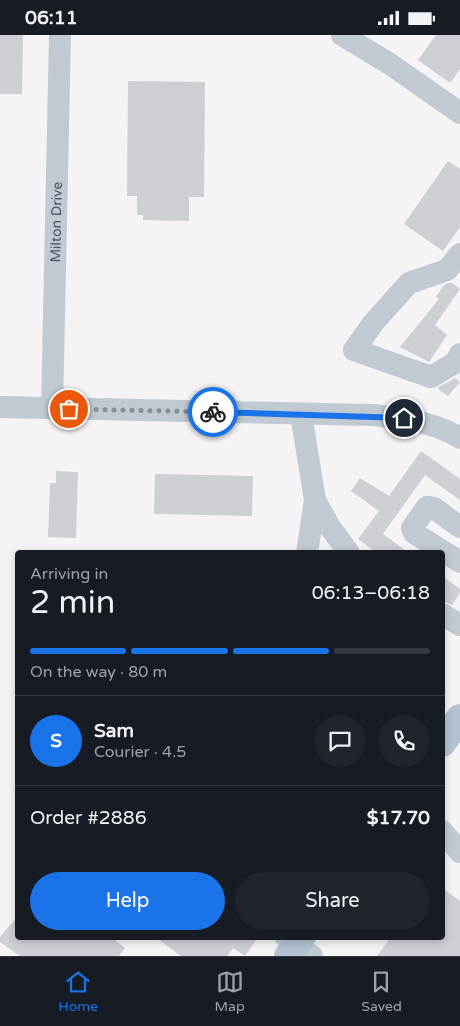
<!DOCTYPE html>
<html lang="en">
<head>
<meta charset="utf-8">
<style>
  :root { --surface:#171b24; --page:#20242c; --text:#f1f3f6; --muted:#9ea1a6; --line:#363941; --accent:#1a73e8 }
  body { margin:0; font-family:"Varela Round",sans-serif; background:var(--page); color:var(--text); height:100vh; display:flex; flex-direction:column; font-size:19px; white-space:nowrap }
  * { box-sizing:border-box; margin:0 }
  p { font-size:16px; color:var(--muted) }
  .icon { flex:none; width:28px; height:28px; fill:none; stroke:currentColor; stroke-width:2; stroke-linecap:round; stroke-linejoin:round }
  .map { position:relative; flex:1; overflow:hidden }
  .drawer { position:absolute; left:15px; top:515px; width:430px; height:390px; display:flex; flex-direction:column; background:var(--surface); border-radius:5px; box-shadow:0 2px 8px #0003 }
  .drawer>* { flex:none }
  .pin { position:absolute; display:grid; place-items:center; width:42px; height:42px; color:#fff; margin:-21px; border:2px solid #fff; border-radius:50%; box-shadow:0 1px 5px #0007 }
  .courier { position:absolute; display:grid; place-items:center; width:50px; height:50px; margin:-25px; border:4px solid #1a73e8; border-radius:50%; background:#fff; color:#222; box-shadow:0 1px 6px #0007 }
  .overview em { font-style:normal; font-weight:600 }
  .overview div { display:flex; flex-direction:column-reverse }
  .overview { display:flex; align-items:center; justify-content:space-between; height:85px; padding:0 15px }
  h1 { font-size:32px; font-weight:600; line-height:38px }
  .bar { display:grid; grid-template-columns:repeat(4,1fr); gap:8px 5px; align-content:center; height:60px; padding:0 15px }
  .bar i { height:6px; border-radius:4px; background:var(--line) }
  .bar .on { background:var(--accent) }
  .bar p { grid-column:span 4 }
  .line { display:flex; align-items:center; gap:12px; padding:0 15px; border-top:1px solid var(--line) }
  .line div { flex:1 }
  .round { display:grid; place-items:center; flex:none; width:52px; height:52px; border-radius:26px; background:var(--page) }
  .action { display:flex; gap:10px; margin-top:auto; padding:10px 15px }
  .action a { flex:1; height:58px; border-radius:30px; background:var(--accent); color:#fff; font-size:20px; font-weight:600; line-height:58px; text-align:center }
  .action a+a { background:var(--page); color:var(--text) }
  .status { display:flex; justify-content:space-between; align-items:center; height:35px; padding:0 25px; background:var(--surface); direction:ltr }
  .status svg { height:14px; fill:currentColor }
  .dock { display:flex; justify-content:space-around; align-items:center; height:70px; border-top:1px solid var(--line); background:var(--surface); font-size:14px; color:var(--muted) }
  .dock a { display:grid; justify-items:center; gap:2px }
  .dock .on { color:var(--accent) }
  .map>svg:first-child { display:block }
  .building { fill:#cdcfd5 }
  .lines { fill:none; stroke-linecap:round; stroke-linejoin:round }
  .minor { stroke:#c1cad2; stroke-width:22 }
  .major { stroke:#b3c2d1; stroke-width:28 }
  .done { stroke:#868d94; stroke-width:5; stroke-dasharray:0 9 }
  .route { stroke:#1a73e8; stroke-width:6 }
  .labels { text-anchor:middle; stroke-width:5; stroke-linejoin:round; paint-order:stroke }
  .street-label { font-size:14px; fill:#4a5661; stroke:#fff }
</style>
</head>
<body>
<div class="status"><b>06:11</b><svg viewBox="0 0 49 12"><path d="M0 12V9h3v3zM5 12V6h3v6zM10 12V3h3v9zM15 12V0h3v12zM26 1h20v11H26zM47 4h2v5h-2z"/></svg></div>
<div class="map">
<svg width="460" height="921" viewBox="0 0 460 921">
  <rect width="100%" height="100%" fill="#f5f3f3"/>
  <path class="building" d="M0,0h23l-1,59h-22z
    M436,0h24v34l-10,14 -32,-23z
    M128,46l77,1 -1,115h-15v24l-46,-1v-5h-6v-19h-10z
    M448,126l12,8v58l-17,24 -39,-27z
    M449,248h3l8,6 -25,36 12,10 -18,27 -29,-15 39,-48 -3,-2 8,-12z
    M455,343l5,4 -12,14 -11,-8z
    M421,416l39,28v21l-35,-25 -42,59 26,19h-32l-19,-14 21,-28 -28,-20 9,-13 29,18z
    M56,436l22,1 -2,66 -28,-1 2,-54h6z
    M155,439l98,2 -1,40 -98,-2z
    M442,541l18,13v4l-8,12 -10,-4z
    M442,853l18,13v55h-83l14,-19h51z
    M18,881v21h93l14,11 -6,8h-99l-20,-14v-5z
    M155,902h103l-13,19 -12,-8 -6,8h-46z"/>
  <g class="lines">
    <g class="minor">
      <path d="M342,0l48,29 70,49"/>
      <path d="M460,219l-13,16 -38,13 -35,39 -20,28 77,27 25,-15 4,-8"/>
      <path d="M0,372l373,8c30,3 61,7 87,23"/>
      <path id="s1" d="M52,373l8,-373"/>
      <path d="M301,379l14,86 -8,53"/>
      <path d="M315,465l15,27 19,26"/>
      <path d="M460,492l-26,-19 -7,-1 -15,21 2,5 46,29"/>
      <path d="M442,579l18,11"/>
      <path d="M442,796l18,21"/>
      <path d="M286,902l26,19"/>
    </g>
    <path class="major" d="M442,708l18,-25
      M288,921l14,-19"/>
  </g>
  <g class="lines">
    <path class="done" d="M69,374l144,3"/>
    <path class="route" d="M213,377l191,6"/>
  </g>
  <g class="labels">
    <g class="street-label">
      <text dy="5" stroke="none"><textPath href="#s1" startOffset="186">Milton Drive</textPath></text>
    </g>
  </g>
</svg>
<div class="pin" style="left:69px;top:374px;background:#ea580c"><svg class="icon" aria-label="bag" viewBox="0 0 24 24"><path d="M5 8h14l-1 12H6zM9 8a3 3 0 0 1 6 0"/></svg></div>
<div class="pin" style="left:404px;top:383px;background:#1f2937"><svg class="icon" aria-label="home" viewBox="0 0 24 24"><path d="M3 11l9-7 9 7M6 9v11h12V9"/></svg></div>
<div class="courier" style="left:213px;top:377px"><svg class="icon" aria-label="bike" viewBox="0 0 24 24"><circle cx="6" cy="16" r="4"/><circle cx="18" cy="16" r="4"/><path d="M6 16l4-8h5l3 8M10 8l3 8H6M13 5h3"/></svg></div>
<section class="drawer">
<div class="overview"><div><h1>2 min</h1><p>Arriving in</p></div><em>06:13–06:18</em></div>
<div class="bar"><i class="on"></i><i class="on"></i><i class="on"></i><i></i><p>On the way · 80 m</p></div>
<div class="line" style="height:90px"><b class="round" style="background:var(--accent);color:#fff">S</b><div><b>Sam</b><p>Courier · 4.5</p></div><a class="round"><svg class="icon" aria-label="chat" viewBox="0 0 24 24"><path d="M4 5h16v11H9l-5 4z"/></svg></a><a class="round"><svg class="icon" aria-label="phone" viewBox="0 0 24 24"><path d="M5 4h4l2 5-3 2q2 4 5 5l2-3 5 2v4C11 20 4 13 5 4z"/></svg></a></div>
<div class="line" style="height:65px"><div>Order #2886</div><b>$17.70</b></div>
<div class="action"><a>Help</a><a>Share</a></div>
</section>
</div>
<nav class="dock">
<a class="on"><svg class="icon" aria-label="home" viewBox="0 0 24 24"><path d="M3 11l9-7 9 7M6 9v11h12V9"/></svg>Home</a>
<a><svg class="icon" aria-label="map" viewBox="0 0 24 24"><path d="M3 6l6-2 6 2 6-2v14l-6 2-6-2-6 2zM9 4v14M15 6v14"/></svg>Map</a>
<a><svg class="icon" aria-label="saved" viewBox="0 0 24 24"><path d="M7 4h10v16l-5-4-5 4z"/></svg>Saved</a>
</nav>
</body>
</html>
